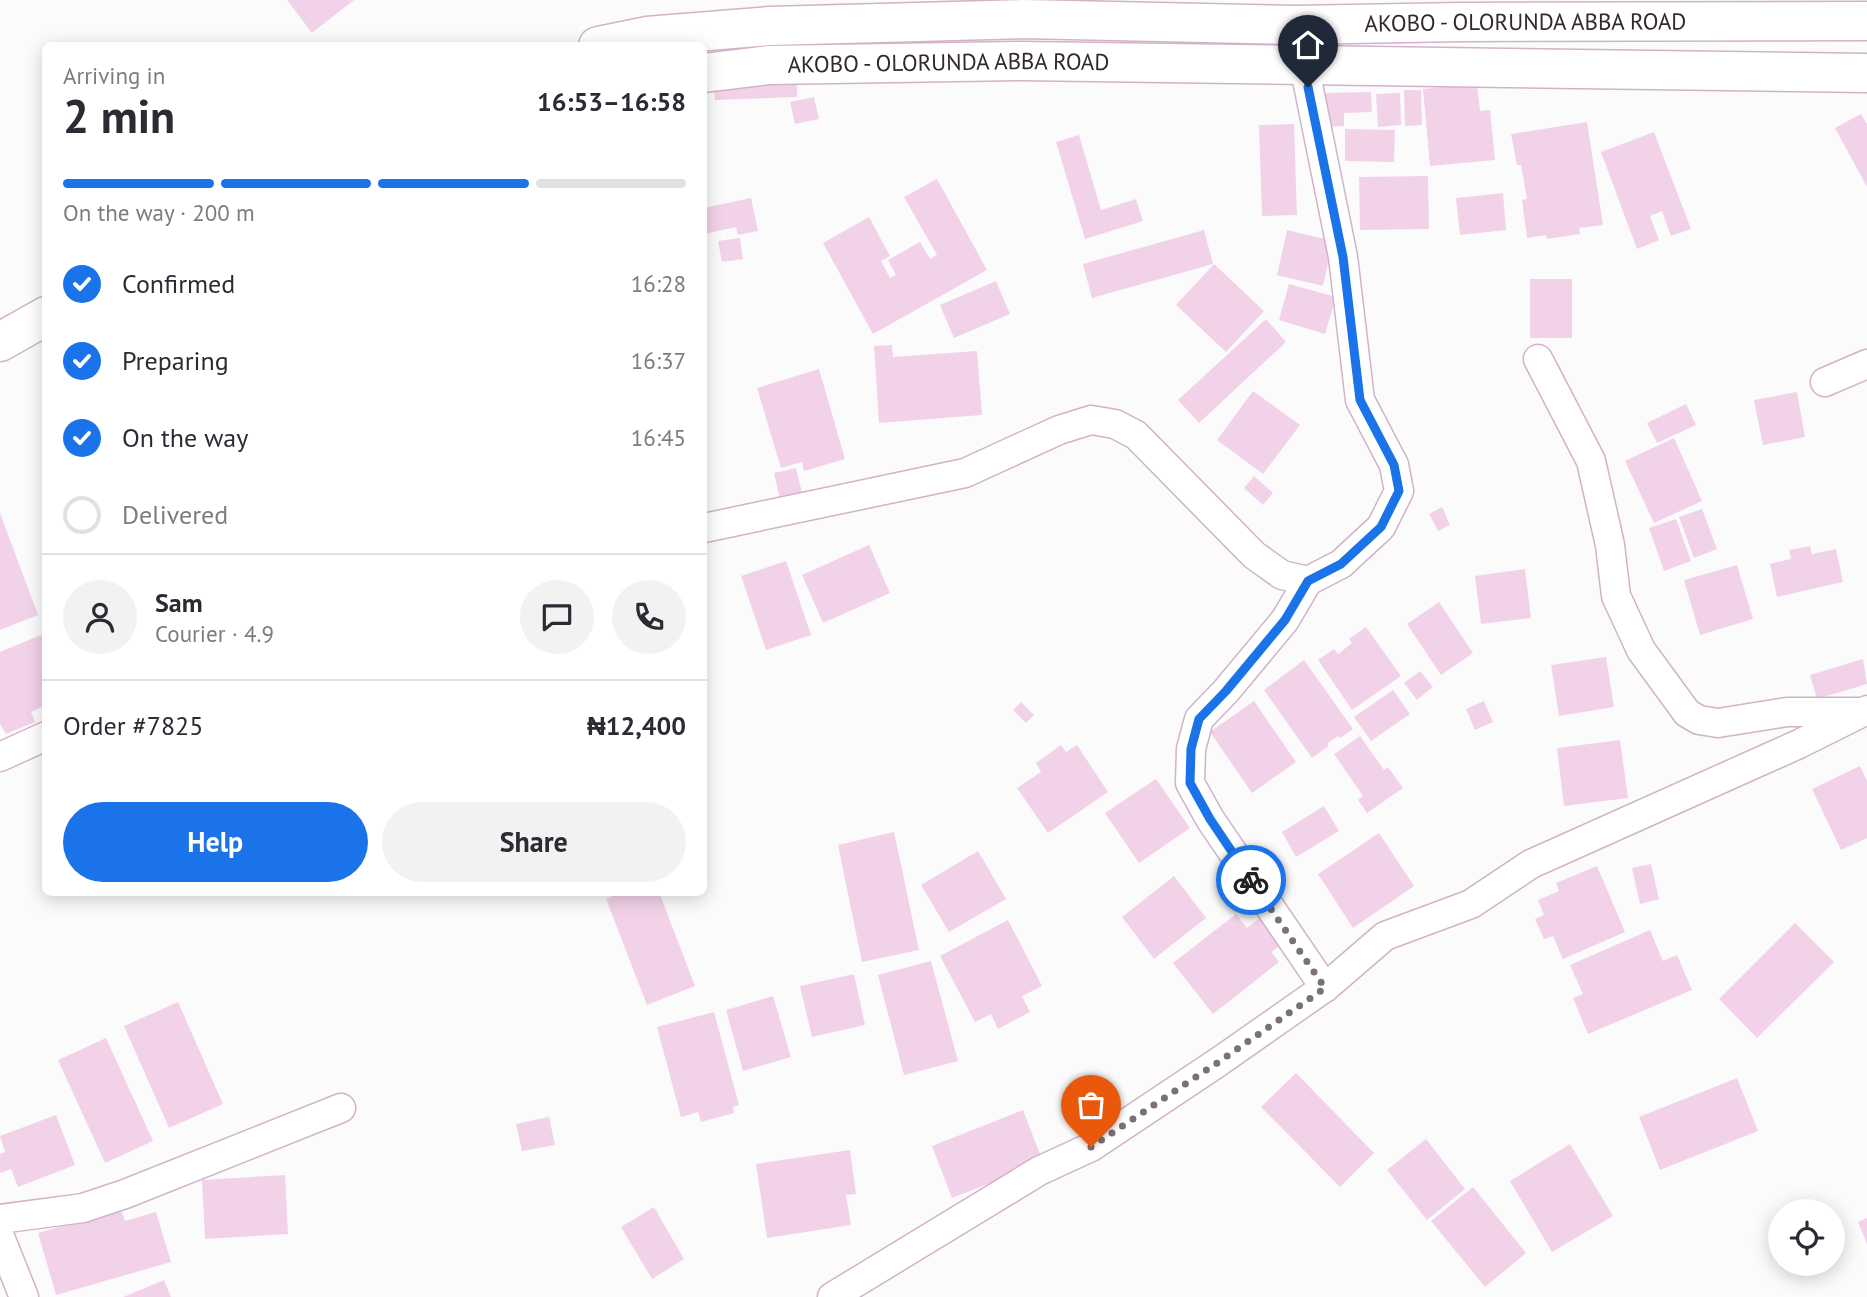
<!DOCTYPE html>
<html lang="en">
<head>
<meta charset="utf-8">
<style>
  :root { --surface:#fff; --page:#f2f2f3; --text:#2b2b33; --muted:#7c7c81; --line:#e1e1e2; --accent:#1a73e8 }
  body { margin:0; font-family:"PT Sans",sans-serif; background:var(--page); color:var(--text); height:100vh; display:flex; flex-direction:column; font-size:26px; white-space:nowrap }
  * { box-sizing:border-box; margin:0 }
  p { font-size:23px; color:var(--muted) }
  .icon { flex:none; width:38px; height:38px; fill:none; stroke:currentColor; stroke-width:2; stroke-linecap:round; stroke-linejoin:round }
  .map { position:relative; flex:1; overflow:hidden }
  .drawer { position:absolute; left:42px; top:42px; width:665px; height:854px; display:flex; flex-direction:column; background:var(--surface); border-radius:10px; box-shadow:0 4px 18px #0003 }
  .drawer>* { flex:none }
  .tools { position:absolute; left:1768px; top:1199px; display:grid; gap:14px }
  .tools a { display:grid; place-items:center; width:77px; height:77px; border-radius:50%; background:var(--surface); box-shadow:0 4px 18px #0003; font-size:35px }
  .pin { position:absolute; display:grid; place-items:center; width:60px; height:60px; color:#fff; margin:-72px -30px; border-radius:50% 50% 50% 0; rotate:-45deg; box-shadow:0 0 7px #0007 }
  .pin .icon { rotate:45deg }
  .courier { position:absolute; display:grid; place-items:center; width:70px; height:70px; margin:-35px; border:5px solid #1a73e8; border-radius:50%; background:#fff; color:#222; box-shadow:0 2px 9px #0007 }
  .head em { font-style:normal; font-weight:800 }
  .head div { display:flex; flex-direction:column-reverse }
  .head { display:flex; align-items:center; justify-content:space-between; height:119px; padding:0 21px }
  h1 { font-size:46px; font-weight:800; line-height:52px }
  .bar { display:grid; grid-template-columns:repeat(4,1fr); gap:10px 7px; align-content:center; height:84px; padding:0 21px }
  .bar i { height:9px; border-radius:5px; background:var(--line) }
  .bar .current { background:var(--accent) }
  .bar p { grid-column:span 4 }
  .line { display:flex; align-items:center; gap:18px; padding:0 21px; border-top:2px solid var(--line) }
  .line div { flex:1 }
  .round { display:grid; place-items:center; flex:none; width:74px; height:74px; border-radius:37px; background:var(--page) }
  ol { padding:0 21px; list-style:none }
  li { display:flex; align-items:center; gap:21px; height:77px }
  li p { margin-inline-start:auto }
  li .icon { padding:7px; border-radius:50%; background:var(--accent); color:#fff; stroke-width:4 }
  li:last-child { color:var(--muted) }
  li i { width:38px; height:38px; border:4px solid var(--line); border-radius:50% }
  .primary-button { display:flex; gap:14px; margin-top:auto; padding:14px 21px }
  .primary-button a { flex:1; height:80px; border-radius:42px; background:var(--accent); color:#fff; font-size:28px; font-weight:800; line-height:80px; text-align:center }
  .primary-button a+a { background:var(--page); color:var(--text) }
  .map>svg:first-child { display:block }
  .building { fill:#f2d2e9 }
  .lines { fill:none; stroke-linecap:round; stroke-linejoin:round }
  .minor-casing { stroke:#d2b2c9; stroke-width:31 }
  .secondary-casing { stroke:#d2b2c9; stroke-width:41 }
  .minor { stroke:#fff; stroke-width:28 }
  .secondary { stroke:#fff; stroke-width:38 }
  .done { stroke:#797177; stroke-width:7; stroke-dasharray:0 12.6 }
  .route { stroke:#1a73e8; stroke-width:9 }
  .labels { text-anchor:middle; stroke-width:5; stroke-linejoin:round; paint-order:stroke }
  .street-label { font-size:23px; fill:#332730; stroke:#fff }
</style>
</head>
<body>
<div class="map">
<svg width="1867" height="1297" viewBox="0 0 1867 1297">
  <rect width="100%" height="100%" fill="#fbfbfb"/>
  <path class="building" d="M287,0h67l-42,33z
    M797,77v20l-82,3 -1,-20z
    M1477,84l3,27 10,-1 5,50 -65,6 -7,-77z
    M1404,90h17l1,35 -17,1z
    M1371,92l1,20 -28,1v13l-20,1v-34z
    M1400,93l1,32 -23,2 -2,-33z
    M814,97l5,22 -24,5 -5,-22z
    M1861,114l6,10v63l-32,-59z
    M1587,122l16,103 -24,3 1,6 -33,5 -1,-4 -19,3 -5,-38 5,-1 -6,-34h-4l-6,-31z
    M1294,124l3,91 -35,1 -3,-91z
    M1345,129l50,1 -1,32 -49,-1z
    M1654,132l37,97 -20,7 -9,-25 -12,5 9,24 -22,9 -36,-97z
    M1079,135l22,75 35,-11 7,22 -58,18 -29,-97z
    M1428,176l1,53 -69,1 -1,-53z
    M937,179l50,91 -114,64 -50,-91 46,-26 21,39 -9,5 9,17 6,-3 -8,-15 32,-18 10,17 7,-4 -33,-58z
    M1503,193l3,37 -46,5 -4,-37z
    M751,198l7,33 -20,4 -2,-8 -32,7v-26z
    M1204,230l9,34 -121,34 -9,-34z
    M1287,230l46,11 -10,45 -46,-11z
    M740,238l3,21 -21,3 -4,-21z
    M1214,264l50,47 -38,41 -50,-47z
    M1530,279h42v59h-42z
    M996,281l14,33 -56,24 -14,-33z
    M1289,284l47,13 -11,37 -46,-14z
    M1266,319l20,23 -87,81 -21,-23z
    M892,345l1,12 84,-6 5,64 -103,8 -5,-77z
    M819,369l26,90 -41,12 -2,-9 -21,6 -24,-80z
    M1253,391l47,34 -37,49 -46,-34z
    M1797,392l8,45 -42,8 -9,-45z
    M1686,404l10,21 -39,18 -10,-20z
    M1674,438l28,63 -48,22 -29,-62z
    M796,468l7,29 -22,6 -7,-30z
    M1254,476l19,17 -10,12 -19,-17z
    M1442,507l8,18 -12,6 -9,-17z
    M1702,509l15,40 -23,9 -15,-41z
    M0,513l38,102 -38,15z
    M1676,519l15,42 -27,10 -15,-43z
    M869,545l21,48 -67,30 -21,-48z
    M1810,546l2,8 24,-5 7,33 -66,15 -7,-33 21,-5 -2,-9z
    M786,561l25,74 -45,15 -25,-74z
    M1737,565l16,54 -53,16 -16,-55z
    M1525,569l6,49 -50,6 -6,-48z
    M1439,602l34,51 -32,22 -34,-51z
    M1366,627l35,49 -49,34 -34,-50 16,-11 4,5 14,-11 -3,-4z
    M41,635l5,11v59l-15,7 4,10 -29,12 -6,-10v-72z
    M1606,657l8,50 -55,9 -8,-51z
    M1863,659l4,25 -50,15 -7,-24z
    M1304,660l49,69 -13,9 -2,-2 -11,8 2,2 -17,12 -48,-68z
    M1420,671l13,16 -16,13 -13,-17z
    M1393,690l17,24 -39,27 -17,-24z
    M1254,701l42,61 -44,31 -42,-61z
    M1484,701l9,21 -18,8 -9,-21z
    M1021,702l13,13 -8,8 -13,-13z
    M1360,736l24,34 4,-3 15,21 -36,25 -9,-13 5,-4 -29,-42z
    M1620,740l8,58 -64,8 -7,-58z
    M1061,745l5,7 11,-7 31,47 -60,41 -31,-45 24,-16 -5,-9z
    M1860,766l7,15v57l-26,12 -29,-61z
    M1156,779l34,49 -51,35 -34,-50z
    M1324,806l15,25 -43,26 -14,-25z
    M894,832l25,118 -57,12 -24,-117z
    M1379,833l35,53 -61,42 -35,-54z
    M978,851l28,48 -57,33 -28,-47z
    M1651,864l8,35 -19,5 -8,-36z
    M1597,866l28,66 -62,27 -10,-23 -9,3 -9,-20 9,-4 -6,-15 21,-9 -3,-8z
    M1174,876l32,42 -52,41 -32,-42z
    M622,892h37l36,94 -48,19 -41,-106z
    M1236,914l11,14 13,-10 21,27 -10,7 8,10 -66,52 -40,-51z
    M1008,920l34,66 -20,10 8,16 -32,17 -7,-15 -16,8 -35,-66z
    M1795,923l39,39 -77,76 -38,-39z
    M1650,930l13,31 14,-6 15,35 -104,44 -15,-36 10,-4 -13,-29z
    M931,961l27,100 -54,14 -26,-100z
    M854,974l11,51 -53,12 -12,-51z
    M773,996l18,61 -48,14 -17,-61z
    M178,1002l45,102 -54,24 -45,-102z
    M714,1012l25,93 -6,2 1,6 -33,9 -3,-10 -17,5 -24,-90z
    M106,1038l47,103 -48,22 -47,-103z
    M1296,1073l78,80 -34,34 -79,-80z
    M1737,1078l21,53 -98,39 -21,-53z
    M1023,1110l20,52 -91,36 -20,-52z
    M56,1115l19,50 -57,22 -7,-18 -10,4 -1,-2v-17l5,-2 -5,-16z
    M549,1117l6,28 -33,6 -6,-27z
    M1426,1139l39,50 -38,31 -40,-50z
    M1570,1144l43,72 -61,36 -42,-71z
    M850,1150l6,44 -10,1 5,30 -84,13 -11,-74z
    M285,1175l3,59 -83,5 -3,-59z
    M1473,1187l53,66 -41,34 -54,-66z
    M654,1207l30,52 -32,20 -31,-52z
    M121,1209l4,12 31,-9 15,50 -115,33 -18,-62z
    M1867,1218v26l-9,-22z
    M164,1280l7,17h-48z"/>
  <g class="lines">
    <defs>
      <path id="minor" d="M1304,65l39,192 17,143 34,65 5,26 -18,36 -40,37 -33,17 -23,39 -59,71 -27,28 -8,30 -1,34 20,36 115,169
        M1538,359l53,102 19,84 6,51 25,54 46,63 12,7 19,3 69,-11h71
        M1825,382l42,-18
        M704,528l261,-55 94,-43 32,-10 24,4 21,11 118,120 28,20 26,6
        M0,757l46,-21
        M0,1219l83,-11 42,-14 216,-86
        M0,1237l24,60
        M832,1297l207,-126 52,-24 126,-84 110,-77 58,-50 86,-32 60,-40 268,-120 68,-34"/>
      <g id="secondary">
        <path id="s1" d="M598,46l49,-10 123,-10 253,-7 273,6 164,-3 407,-1"/>
        <path id="s2" d="M704,73l65,-8 253,-4 845,12"/>
        <path d="M0,342l46,-26"/>
      </g>
    </defs>
    <use href="#minor" class="minor-casing"/>
    <use href="#secondary" class="secondary-casing"/>
    <use href="#minor" class="minor"/>
    <use href="#secondary" class="secondary"/>
  </g>
  <g class="lines">
    <path class="done" d="M1091,1147l126,-84 108,-75 -74,-108"/>
    <path class="route" d="M1251,880l-41,-61 -20,-36 1,-34 8,-30 27,-28 59,-71 23,-39 33,-17 40,-37 18,-36 -5,-26 -34,-65 -17,-143 -35,-170"/>
  </g>
  <g class="labels">
    <g class="street-label">
      <text dy="8" stroke="none"><textPath href="#s1" startOffset="929">AKOBO - OLORUNDA ABBA ROAD</textPath></text>
      <text dy="8" stroke="none"><textPath href="#s2" startOffset="245">AKOBO - OLORUNDA ABBA ROAD</textPath></text>
    </g>
  </g>
</svg>
<div class="tools">
<a><svg class="icon" aria-label="locate" viewBox="0 0 24 24"><circle cx="12" cy="12" r="6"/><path d="M12 2v4M12 18v4M2 12h4M18 12h4"/></svg></a>
</div>
<div class="pin" style="left:1091px;top:1147px;background:#ea580c"><svg class="icon" aria-label="bag" viewBox="0 0 24 24"><path d="M5 8h14l-1 12H6zM9 8a3 3 0 0 1 6 0"/></svg></div>
<div class="pin" style="left:1308px;top:87px;background:#1f2937"><svg class="icon" aria-label="home" viewBox="0 0 24 24"><path d="M3 11l9-7 9 7M6 9v11h12V9"/></svg></div>
<div class="courier" style="left:1251px;top:880px"><svg class="icon" aria-label="bike" viewBox="0 0 24 24"><circle cx="6" cy="16" r="4"/><circle cx="18" cy="16" r="4"/><path d="M6 16l4-8h5l3 8M10 8l3 8H6M13 5h3"/></svg></div>
<section class="drawer">
<div class="head"><div><h1>2 min</h1><p>Arriving in</p></div><em>16:53–16:58</em></div>
<div class="bar"><i class="current"></i><i class="current"></i><i class="current"></i><i></i><p>On the way · 200 m</p></div>
<ol>
<li><svg class="icon" aria-label="check" viewBox="0 0 24 24"><path d="M5 12l5 5 9-10"/></svg>Confirmed<p>16:28</p></li>
<li><svg class="icon" aria-label="check" viewBox="0 0 24 24"><path d="M5 12l5 5 9-10"/></svg>Preparing<p>16:37</p></li>
<li><svg class="icon" aria-label="check" viewBox="0 0 24 24"><path d="M5 12l5 5 9-10"/></svg>On the way<p>16:45</p></li>
<li><i></i>Delivered</li>
</ol>
<div class="line" style="height:126px"><a class="round"><svg class="icon" aria-label="person" viewBox="0 0 24 24"><circle cx="12" cy="8" r="4"/><path d="M4 21q1-7 8-7t8 7"/></svg></a><div><b>Sam</b><p>Courier · 4.9</p></div><a class="round"><svg class="icon" aria-label="chat" viewBox="0 0 24 24"><path d="M4 5h16v11H9l-5 4z"/></svg></a><a class="round"><svg class="icon" aria-label="phone" viewBox="0 0 24 24"><path d="M5 4h4l2 5-3 2q2 4 5 5l2-3 5 2v4C11 20 4 13 5 4z"/></svg></a></div>
<div class="line" style="height:91px"><div>Order #7825</div><b>₦12,400</b></div>
<div class="primary-button"><a>Help</a><a>Share</a></div>
</section>
</div>
</body>
</html>
